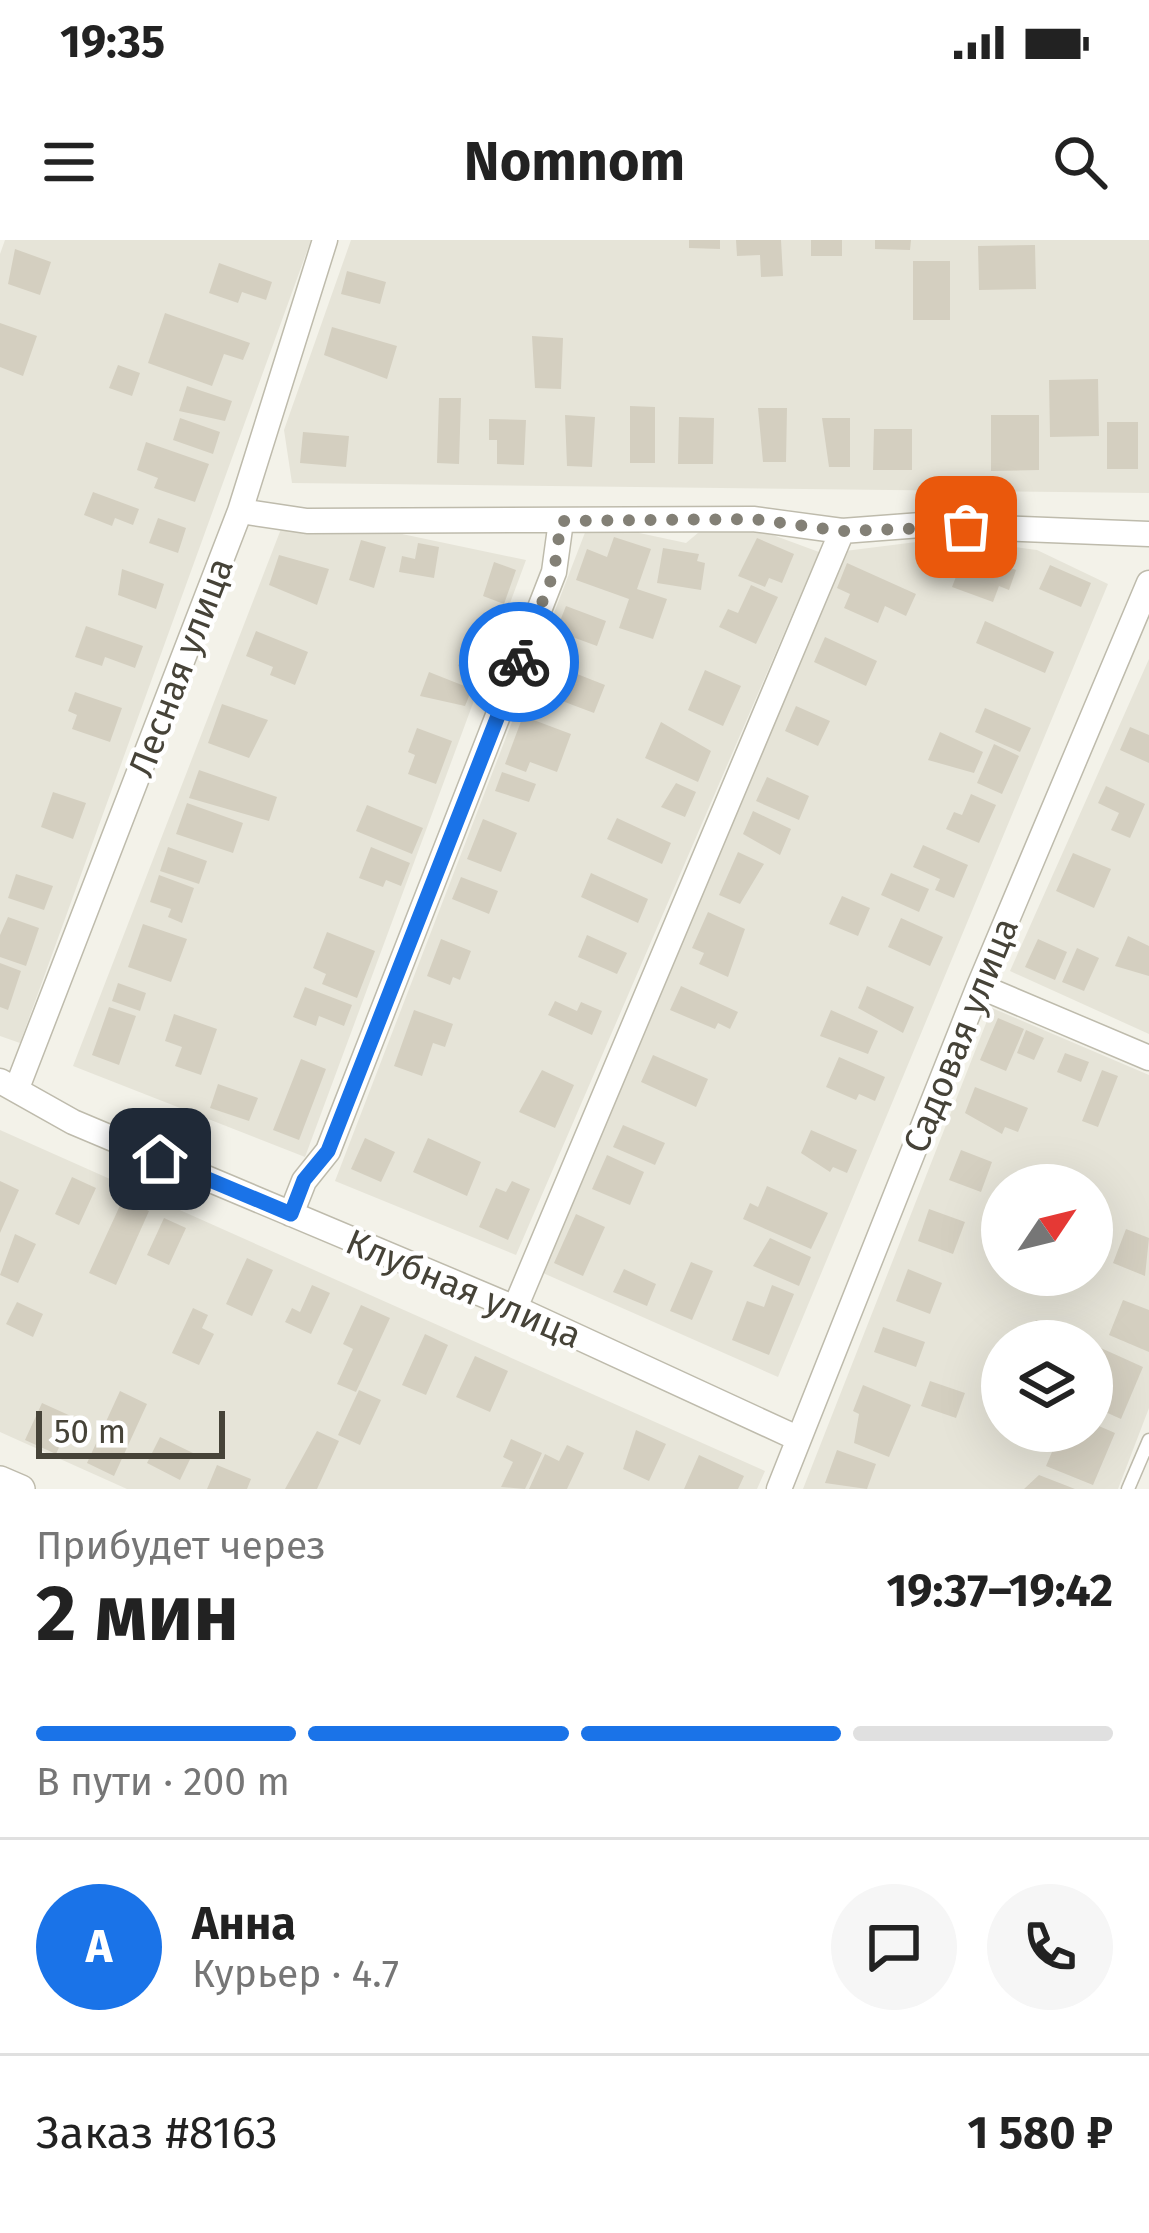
<!DOCTYPE html>
<html lang="ru">
<head>
<meta charset="utf-8">
<style>
  :root { --surface:#fff; --page:#f6f6f6; --text:#222; --muted:#767676; --line:#e0e0e0; --accent:#1a73e8 }
  body { margin:0; font-family:"Fira Sans",sans-serif; background:var(--page); color:var(--text); height:100vh; display:flex; flex-direction:column; font-size:45px; white-space:nowrap }
  * { box-sizing:border-box; margin:0 }
  p { font-size:39px; color:var(--muted) }
  .icon { flex:none; width:66px; height:66px; fill:none; stroke:currentColor; stroke-width:2; stroke-linecap:round; stroke-linejoin:round }
  .map { position:relative; height:1249px; overflow:hidden }
  .panel { display:flex; flex-direction:column; background:var(--surface); flex:1 }
  .panel>* { flex:none }
  .needle { width:78px; rotate:55deg }
  .fabs { position:absolute; left:981px; top:924px; display:grid; gap:24px }
  .fabs a { display:grid; place-items:center; width:132px; height:132px; border-radius:50%; background:var(--surface); box-shadow:0 12px 48px #0002; font-size:60px }
  .scale { position:absolute; left:36px; bottom:30px; width:189px; box-sizing:border-box; padding-left:12px; border:6px solid #464338; border-top:0; font-size:33px; line-height:42px; white-space:nowrap; color:#464338; -webkit-text-stroke:9px #fff; paint-order:stroke }
  .pin { position:absolute; display:grid; place-items:center; width:102px; height:102px; color:#fff; margin:-51px; border-radius:24px; box-shadow:0 6px 18px #0006 }
  .courier { position:absolute; display:grid; place-items:center; width:120px; height:120px; margin:-60px; border:9px solid #1a73e8; border-radius:50%; background:#fff; color:#222; box-shadow:0 3px 15px #0007 }
  .summary em { font-style:normal; font-weight:700 }
  .summary div { display:flex; flex-direction:column-reverse }
  .summary { display:flex; align-items:center; justify-content:space-between; height:204px; padding:0 36px }
  h1 { font-size:78px; font-weight:700; line-height:90px }
  .bar { display:grid; grid-template-columns:repeat(4,1fr); gap:18px 12px; align-content:center; height:144px; padding:0 36px }
  .bar i { height:15px; border-radius:9px; background:var(--line) }
  .bar .current { background:var(--accent) }
  .bar p { grid-column:span 4 }
  .line { display:flex; align-items:center; gap:30px; padding:0 36px; border-top:3px solid var(--line) }
  .line div { flex:1 }
  .round { display:grid; place-items:center; flex:none; width:126px; height:126px; border-radius:63px; background:var(--page) }
  .status { display:flex; justify-content:space-between; align-items:center; height:84px; padding:0 60px; background:var(--surface); direction:ltr }
  .status svg { height:33px; fill:currentColor }
  header { display:flex; justify-content:space-between; align-items:center; height:156px; padding:0 36px; background:var(--surface); font-size:54px; font-weight:700 }
  .map>svg:first-child { display:block }
  .residential { fill:#e6e4d8; fill-rule:evenodd }
  .building { fill:#d4cfc0 }
  .lines { fill:none; stroke-linecap:round; stroke-linejoin:round }
  .service-casing { stroke:#bebbac; stroke-width:15 }
  .minor-casing { stroke:#bebbac; stroke-width:27 }
  .tertiary-casing { stroke:#bebbac; stroke-width:30 }
  .service { stroke:#fff; stroke-width:12 }
  .minor { stroke:#fff; stroke-width:24 }
  .tertiary { stroke:#fff; stroke-width:27 }
  .done { stroke:#838076; stroke-width:12; stroke-dasharray:0 21.6 }
  .route { stroke:#1a73e8; stroke-width:15 }
  .labels { text-anchor:middle; stroke-width:9; stroke-linejoin:round; paint-order:stroke }
  .street-label { font-size:36px; fill:#464338; stroke:#fff }
</style>
</head>
<body>
<div class="status"><b>19:35</b><svg viewBox="0 0 49 12"><path d="M0 12V9h3v3zM5 12V6h3v6zM10 12V3h3v9zM15 12V0h3v12zM26 1h20v11H26zM47 4h2v5h-2z"/></svg></div>
<header><svg class="icon" aria-label="menu" viewBox="0 0 24 24"><path d="M4 6h16M4 12h16M4 18h16"/></svg>Nomnom<svg class="icon" aria-label="search" viewBox="0 0 24 24"><circle cx="10" cy="10" r="6"/><path d="M15 15l6 6"/></svg></header>
<div class="map">
<svg width="1149" height="1249" viewBox="0 0 1149 1249">
  <rect width="100%" height="100%" fill="#f3f2e9"/>
  <path class="residential" d="M5,0h306l-291,803 -20,-7v-782z
    M351,0h798v253l-857,-10 -8,-53z
    M705,287h46l68,25 -303,703 -181,-74 251,-651 30,-2 70,15z
    M281,289l121,5 124,26 -221,597 -232,-91z
    M948,298l89,12 71,34 -330,793 -235,-104 302,-722z
    M1149,419v375l-139,-63z
    M992,768l157,67v333l-31,81h-315zM1002,945h90v90h-90zM1002,1101h90v90h-90z
    M0,890l765,341 -8,18h-630l-127,-57z"/>
  <path class="building" d="M689,0h31v9l-31,-1z
    M736,0h45l2,36 -22,1 -1,-22 -23,1z
    M811,0h31v16h-31z
    M875,0h36l-1,10 -35,-1z
    M1035,5l1,44 -57,1 -1,-44z
    M15,9l36,13 -11,33 -32,-11z
    M913,21h37v59h-37z
    M219,23l53,19 -6,18 -24,-8 -4,11 -29,-10z
    M347,31l39,11 -6,22 -39,-10z
    M165,73l85,30 -7,17 -19,-6 -12,32 -64,-23z
    M0,83l37,13 -14,40 -23,-9z
    M332,87l65,19 -10,33 -63,-24z
    M532,96l31,2 -2,51 -26,-1z
    M118,125l22,8 -8,23 -23,-8z
    M1098,139l1,57 -49,1 -1,-57z
    M187,146l45,15 -7,20 -46,-10z
    M439,158h22l-2,66 -22,-1z
    M630,166l25,1v56h-25z
    M758,168h29l-1,54h-23z
    M565,175l30,2 -3,50 -25,-1z
    M991,175h48v55l-48,1z
    M679,177l35,1 -1,46h-35z
    M180,178l40,14 -7,22 -40,-14z
    M822,178h28v49h-21z
    M489,179l37,1 -2,45 -27,-1v-24h-8z
    M1107,182h31v47h-31z
    M874,189h38v41h-39z
    M303,192l46,4 -3,31 -46,-4z
    M146,202l63,22 -14,38 -41,-14 4,-10 -21,-8z
    M93,252l46,17 -6,16 -18,-7 -3,8 -28,-11z
    M158,278l28,10 -8,25 -29,-10z
    M614,297l37,12 -14,40 30,10 -14,40 -34,-11 10,-29 -53,-19 11,-31 20,8z
    M757,298l37,16 -12,29 -13,-5 -4,9 -27,-11z
    M361,300l25,7 -12,41 -25,-8z
    M418,303l21,4 -5,31 -35,-6 3,-16 13,3z
    M663,308l36,6 -2,7 8,2 -4,27 -44,-7z
    M966,311l50,19 -7,20 -10,-4 -6,16 -41,-15z
    M279,315l50,14 -12,36 -48,-20z
    M494,322l22,8 -12,34 -21,-8z
    M847,323l69,31 -10,22 -21,-10 -7,17 -34,-15 6,-14 -13,-6z
    M1050,325l41,18 -10,24 -42,-18z
    M122,329l42,15 -8,25 -38,-14z
    M751,345l27,12 -22,47 -37,-17 9,-18 10,4z
    M566,366l40,15 -9,25 -41,-15z
    M985,381l69,31 -9,21 -69,-30z
    M86,386l57,20 -8,22 -30,-11 -3,9 -27,-9z
    M256,391l52,21 -13,33 -25,-10 3,-8 -27,-11z
    M825,397l52,24 -11,25 -52,-24z
    M468,402l21,8 -10,25 -21,-9z
    M544,421l61,24 -11,28 -61,-23z
    M705,430l36,16 -18,40 -35,-16z
    M429,432l43,17 -7,17 -45,-10z
    M75,452l47,16 -12,34 -38,-13 5,-14 -9,-4z
    M222,464l46,16 -19,38 -41,-15z
    M796,466l34,15 -12,25 -33,-15z
    M985,468l46,20 -11,24 -45,-20z
    M523,476l48,18 -14,38 -27,-10 -4,10 -21,-8z
    M661,482l50,29 -13,31 -53,-24z
    M1130,487l19,8v28l-29,-13z
    M417,488l35,13 -16,43 -28,-10 7,-19 -7,-3z
    M940,492l43,20 -9,21 -46,-13z
    M994,504l25,12 -17,38 -25,-11z
    M199,530l78,27 -8,24 -80,-23z
    M502,532l34,12 -7,18 -34,-11z
    M767,537l42,19 -10,24 -43,-19z
    M676,543l20,9 -11,25 -24,-10z
    M1106,546l39,18 -15,34 -19,-8 8,-17 -21,-10z
    M53,552l33,11 -13,36 -32,-12z
    M971,554l25,11 -17,38 -33,-14 8,-17 8,3z
    M187,563l56,20 -10,30 -57,-19z
    M367,565l56,23 -11,26 -56,-23z
    M753,571l38,18 -11,26 -37,-21z
    M617,578l54,25 -9,21 -55,-25z
    M483,579l34,14 -16,39 -34,-13z
    M923,605l45,20 -14,33 -19,-8 5,-11 -27,-12z
    M168,607l39,14 -8,23 -39,-13z
    M371,607l39,16 -9,23 -15,-6 -3,7 -24,-9z
    M738,612l26,12 -24,40 -21,-9z
    M1073,613l38,16 -17,39 -38,-17z
    M591,633l57,26 -10,24 -57,-26z
    M891,633l38,16 -10,23 -38,-17z
    M16,634l37,12 -9,24 -36,-12z
    M159,635l35,13 -12,35 -14,-6 3,-8 -21,-7z
    M461,637l37,14 -9,23 -37,-15z
    M842,656l28,12 -12,28 -29,-12z
    M708,672l37,17 -17,48 -29,-13 5,-11 -12,-5z
    M8,677l31,11 -13,38 -26,-9v-22z
    M901,678l42,19 -13,29 -42,-19z
    M143,684l44,15 -16,43 -43,-15z
    M327,692l48,19 -18,47 -35,-14 4,-10 -13,-6z
    M587,695l40,18 -10,21 -39,-17z
    M1128,696l21,10v30l-34,-10z
    M441,699l30,12 -11,29 -7,-3 -3,8 -23,-9z
    M1038,699l29,13 -12,28 -30,-13z
    M1077,708l22,10 -15,33 -22,-9z
    M0,723l21,8 -13,39 -8,-3z
    M118,743l28,10 -6,18 -28,-10z
    M681,746l57,26 -8,17 -12,-6 -3,6 -45,-19z
    M867,746l47,21 -11,26 -45,-25z
    M305,747l47,18 -8,21 -25,-10 -3,10 -23,-9z
    M555,761l22,10 4,-9 21,9 -10,24 -44,-20z
    M109,767l27,9 -17,49 -27,-10z
    M414,770l39,14 -8,23 -12,-4 -11,33 -28,-10z
    M831,770l47,21 -10,23 -48,-18z
    M174,774l43,15 -16,46 -26,-9 7,-19 -17,-6z
    M998,778l26,11 -18,42 -26,-11z
    M1026,790l18,8 -10,22 -17,-7z
    M1065,813l24,9 -8,20 -24,-10z
    M653,815l55,24 -12,28 -55,-25z
    M839,817l46,20 -10,24 -16,-7 -3,6 -30,-13z
    M301,819l25,10 -27,71 -26,-10z
    M542,830l32,15 -19,43 -36,-16z
    M1102,830l16,6 -20,51 -16,-6z
    M218,844l40,14 -9,23 -39,-13z
    M975,847l53,21 -10,24 -13,-5 -3,7 -37,-21z
    M623,885l42,18 -10,22 -42,-18z
    M811,890l46,20 -10,23 -14,-6 -3,5 -29,-19z
    M365,898l30,14 -14,30 -30,-13z
    M428,898l53,24 -14,34 -54,-24z
    M961,910l31,12 -11,30 -32,-12z
    M607,915l37,17 -14,33 -38,-16z
    M72,937l24,11 -17,37 -24,-11z
    M0,941l19,9 -19,43z
    M512,941l18,8 -22,51 -29,-13 17,-39 10,4z
    M767,946l61,27 -17,36 -68,-30 7,-16 8,4z
    M123,959l26,12 -33,74 -27,-12z
    M929,969l36,13 -12,32 -35,-13z
    M576,974l29,13 -22,49 -29,-13z
    M164,978l22,10 -17,37 -22,-10z
    M1126,989l23,9 -4,38 -32,-13z
    M15,994l21,10 -18,39 -18,-8z
    M770,998l41,19 -12,29 -46,-20z
    M247,1018l26,12 -21,46 -26,-12z
    M691,1022l22,9 -21,49 -22,-9z
    M624,1029l32,15 -9,22 -34,-14z
    M908,1029l34,14 -12,31 -34,-13z
    M312,1045l18,8 -19,41 -26,-12 7,-14 8,4z
    M772,1045l22,9 -25,61 -37,-15 15,-39 17,6z
    M1123,1060l26,10v42l-40,-17z
    M17,1062l26,12 -10,23 -27,-13z
    M361,1065l29,13 -34,74 -19,-8 16,-35 -10,-5z
    M193,1068l15,7 -6,13 12,6 -15,31 -27,-12z
    M1036,1080l48,21h-57z
    M883,1087l42,15 -9,25 -42,-15z
    M425,1094l23,11 -22,50 -24,-10z
    M1092,1104l51,23 -22,52 -29,-13z
    M475,1116l33,15 -18,41 -34,-15z
    M930,1141l35,12 -9,25 -35,-12z
    M863,1145l48,20 -22,52 -35,-14 5,-29 -6,-3z
    M359,1150l22,10 -21,45 -22,-10z
    M120,1151l27,13 -33,72 -27,-13z
    M42,1163l31,14 -17,37 -31,-14z
    M1092,1183l23,10 -22,52 -47,-19 15,-35h31z
    M636,1190l30,14 -17,37 -26,-12z
    M317,1191l22,10 -22,48h-32z
    M160,1197l33,16 -13,27 -33,-17z
    M511,1199l31,14 -17,36 -24,-2 12,-25 -10,-5z
    M567,1205l17,8 -17,36h-38l16,-35 14,7z
    M837,1210l39,14 -9,25 -42,-6z
    M699,1215l45,21 -6,13h-54z
    M217,1225l34,14 -4,10h-40z
    M1039,1235l36,14h-51z"/>
  <g class="lines">
    <defs>
      <path id="service" d="M1128,1249l21,-49"/>
      <path id="minor" d="M240,271l67,10 446,-2 89,12 79,-6 228,9
        M979,746l170,72
        M0,841l73,41 442,186 282,130
        M17,848l223,-577 85,-271
        M291,974l13,-33 24,-30 226,-579 7,-51
        M515,1068l327,-777
        M779,1249l200,-503 170,-403"/>
      <path id="tertiary" d="M0,1240l21,9"/>
    </defs>
    <use href="#service" class="service-casing"/>
    <use href="#minor" class="minor-casing"/>
    <use href="#tertiary" class="tertiary-casing"/>
    <use href="#service" class="service"/>
    <use href="#minor" class="minor"/>
    <use href="#tertiary" class="tertiary"/>
  </g>
  <g class="lines">
    <path class="done" d="M519,422l35,-90 7,-51 192,-2 89,12 124,-4"/>
    <path class="route" d="M160,919l131,55 13,-34 24,-29 191,-489"/>
  </g>
  <g class="labels">
    <g class="street-label">
      <text transform="translate(180 427) rotate(-69)" y="13">Лесная улица</text>
      <text transform="translate(960 795) rotate(-68)" y="13">Садовая улица</text>
      <text transform="translate(464 1048) rotate(23)" y="13">Клубная улица</text>
    </g>
  </g>
</svg>
<div class="fabs">
<a><svg class="needle" viewBox="-14 -14 28 28"><path d="M0-13l5 13h-10z" fill="#e53935"/><path d="M0 13l5-13h-10z" fill="#767676"/></svg></a>
<a><svg class="icon" aria-label="layers" viewBox="0 0 24 24"><path d="M12 4l9 5-9 5-9-5zM3 14l9 5 9-5"/></svg></a>
</div>
<div class="scale">50 m</div>
<div class="pin" style="left:966px;top:287px;background:#ea580c"><svg class="icon" aria-label="bag" viewBox="0 0 24 24"><path d="M5 8h14l-1 12H6zM9 8a3 3 0 0 1 6 0"/></svg></div>
<div class="pin" style="left:160px;top:919px;background:#1f2937"><svg class="icon" aria-label="home" viewBox="0 0 24 24"><path d="M3 11l9-7 9 7M6 9v11h12V9"/></svg></div>
<div class="courier" style="left:519px;top:422px"><svg class="icon" aria-label="bike" viewBox="0 0 24 24"><circle cx="6" cy="16" r="4"/><circle cx="18" cy="16" r="4"/><path d="M6 16l4-8h5l3 8M10 8l3 8H6M13 5h3"/></svg></div>
</div>
<section class="panel">
<div class="summary"><div><h1>2 мин</h1><p>Прибудет через</p></div><em>19:37–19:42</em></div>
<div class="bar"><i class="current"></i><i class="current"></i><i class="current"></i><i></i><p>В пути · 200 m</p></div>
<div class="line" style="height:216px"><b class="round" style="background:var(--accent);color:#fff">А</b><div><b>Анна</b><p>Курьер · 4.7</p></div><a class="round"><svg class="icon" aria-label="chat" viewBox="0 0 24 24"><path d="M4 5h16v11H9l-5 4z"/></svg></a><a class="round"><svg class="icon" aria-label="phone" viewBox="0 0 24 24"><path d="M5 4h4l2 5-3 2q2 4 5 5l2-3 5 2v4C11 20 4 13 5 4z"/></svg></a></div>
<div class="line" style="height:156px"><div>Заказ #8163</div><b>1 580 ₽</b></div>
</section>
</body>
</html>
